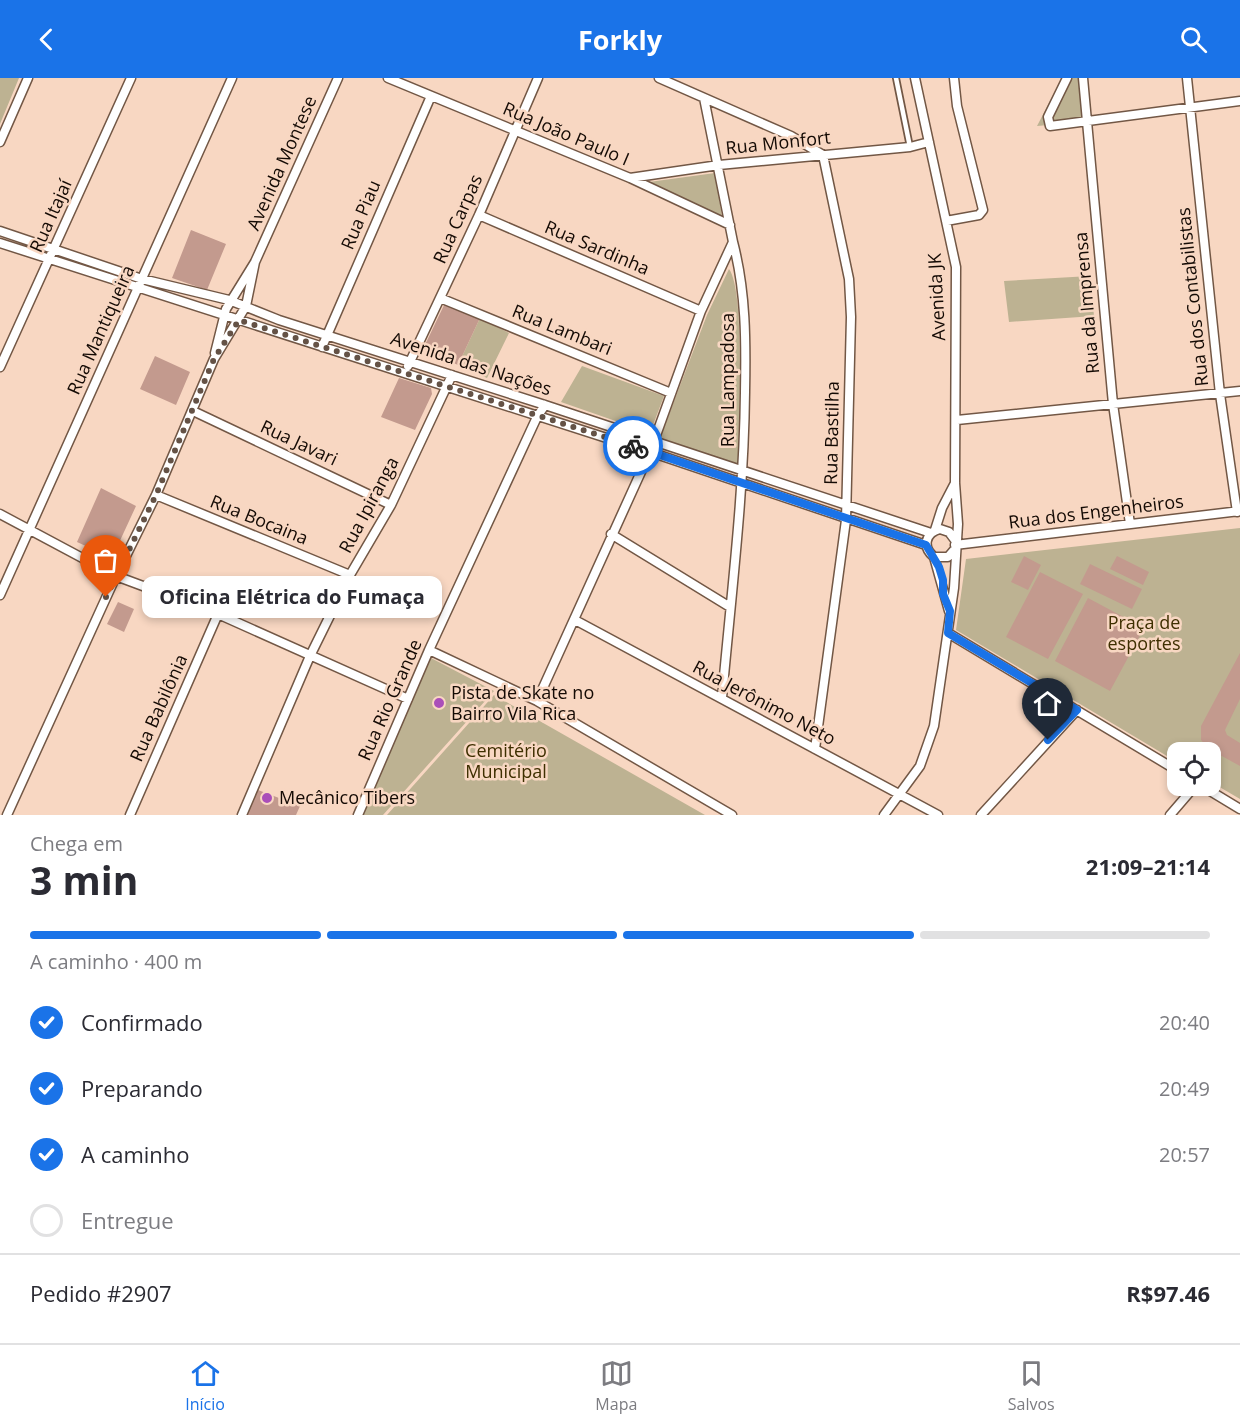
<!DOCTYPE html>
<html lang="pt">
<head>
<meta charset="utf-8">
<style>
  :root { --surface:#fff; --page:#f7f7f7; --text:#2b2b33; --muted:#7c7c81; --line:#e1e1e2; --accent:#1a73e8 }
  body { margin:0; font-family:"Open Sans",sans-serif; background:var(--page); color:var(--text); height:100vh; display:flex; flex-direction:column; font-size:22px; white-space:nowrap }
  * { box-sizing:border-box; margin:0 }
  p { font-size:20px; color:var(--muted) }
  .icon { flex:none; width:33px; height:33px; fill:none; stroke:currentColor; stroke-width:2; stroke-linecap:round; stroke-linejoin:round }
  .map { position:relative; height:737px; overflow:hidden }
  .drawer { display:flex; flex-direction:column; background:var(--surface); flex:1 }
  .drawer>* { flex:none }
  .controls { position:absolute; left:1167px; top:664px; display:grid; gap:12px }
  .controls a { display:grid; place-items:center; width:54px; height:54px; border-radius:12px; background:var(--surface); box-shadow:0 3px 9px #0003; font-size:30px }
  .pin { position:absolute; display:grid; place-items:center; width:51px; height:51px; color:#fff; margin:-62px -26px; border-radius:50% 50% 50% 0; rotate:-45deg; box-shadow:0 0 6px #0007 }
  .pin .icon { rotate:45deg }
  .courier { position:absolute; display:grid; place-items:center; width:60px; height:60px; margin:-30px; border:4px solid #1a73e8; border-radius:50%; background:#fff; color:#222; box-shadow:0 2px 8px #0007 }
  .bubble { position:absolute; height:42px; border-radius:12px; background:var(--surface); box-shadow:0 3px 9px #0003; font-size:20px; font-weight:700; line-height:42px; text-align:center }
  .overview em { font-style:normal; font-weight:700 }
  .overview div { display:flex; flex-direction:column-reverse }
  .overview { display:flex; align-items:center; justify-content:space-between; height:102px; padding:0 30px }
  h1 { font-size:39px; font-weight:700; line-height:45px }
  .bar { display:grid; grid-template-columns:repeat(4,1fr); gap:9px 6px; align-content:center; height:72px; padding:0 30px }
  .bar i { height:8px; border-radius:4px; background:var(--line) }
  .bar .current { background:var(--accent) }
  .bar p { grid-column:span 4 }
  .line { display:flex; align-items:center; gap:15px; padding:0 30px; border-top:2px solid var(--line) }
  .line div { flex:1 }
  ol { padding:0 30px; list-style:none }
  li { display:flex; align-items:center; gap:18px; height:66px }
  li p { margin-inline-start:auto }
  li .icon { padding:6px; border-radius:50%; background:var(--accent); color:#fff; stroke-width:4 }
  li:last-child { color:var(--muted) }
  li i { width:33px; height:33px; border:3px solid var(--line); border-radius:50% }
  header { display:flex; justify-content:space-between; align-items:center; height:78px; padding:0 30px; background:var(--accent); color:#fff; font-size:27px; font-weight:700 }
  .menu { display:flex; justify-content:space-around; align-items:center; height:84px; border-top:2px solid var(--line); background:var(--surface); font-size:16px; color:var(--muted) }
  .menu a { display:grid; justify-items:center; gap:3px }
  .menu .current { color:var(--accent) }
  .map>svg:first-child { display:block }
  .green { fill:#bdb292 }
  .building { fill:#c39a8e }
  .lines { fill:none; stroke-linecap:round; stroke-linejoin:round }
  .service-casing { stroke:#725745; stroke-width:8 }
  .minor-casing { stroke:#725745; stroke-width:11 }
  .service { stroke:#fff; stroke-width:4.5 }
  .minor { stroke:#fff; stroke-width:8 }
  .done { stroke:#645246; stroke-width:6; stroke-dasharray:0 10.8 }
  .route { stroke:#1a73e8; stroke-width:8 }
  .poi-dot { fill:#aa4fb9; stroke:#f8d7c2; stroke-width:2 }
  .labels { text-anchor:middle; stroke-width:5; stroke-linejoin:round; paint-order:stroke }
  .street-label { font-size:18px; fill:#140a04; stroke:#f8d7c2 }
  .park-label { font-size:18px; fill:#3e2f00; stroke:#f8d7c2 }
  .poi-label { font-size:18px; fill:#140a04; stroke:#f8d7c2; text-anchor:start }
</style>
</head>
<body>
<header><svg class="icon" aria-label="back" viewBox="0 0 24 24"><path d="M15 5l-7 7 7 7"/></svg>Forkly<svg class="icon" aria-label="search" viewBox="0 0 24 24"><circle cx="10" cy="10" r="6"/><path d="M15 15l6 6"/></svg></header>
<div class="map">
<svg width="1240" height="737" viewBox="0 0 1240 737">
  <rect width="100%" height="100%" fill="#f8d7c2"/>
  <path class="green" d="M0,0h19l-19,46z
    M1062,0h17l4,44 -46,4z
    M715,95l7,43 -73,-34z
    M729,191c17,23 9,159 9,195l-78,-26 47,-123z
    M1090,198l4,40 -85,6 -5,-41z
    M480,240l29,15 -22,45 -29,-13z
    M582,288l82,30 -14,37 -89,-31z
    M1240,450v271l-29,-17 -1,-29h-32l-1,9 -221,-132 10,-71z
    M431,580l63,33 -111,124h-23z
    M494,617l211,120h-318z"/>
  <path class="building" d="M191,152l35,14 -19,46 -35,-12z
    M446,223l34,17 -22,47 -35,-16z
    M155,278l35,16 -14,33 -36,-16z
    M399,300l32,10 1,6 -17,36 -34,-13z
    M101,410l35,18 -24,52 -35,-16z
    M1024,478l17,9 -13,25 -17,-8z
    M1117,478l32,16 -6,13 -33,-16z
    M1090,486l52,25 -10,20 -52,-25z
    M1040,494l43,22 -35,65 -42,-22z
    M1088,520l56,30 -34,63 -55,-30z
    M118,524l16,7 -10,23 -17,-8z
    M1240,575v46l-15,31 2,5 13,8v23l-31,-17 -8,-9v-14z
    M258,712l42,16 -4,9h-49z"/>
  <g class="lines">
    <defs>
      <path id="service" d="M896,0l14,69"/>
      <path id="minor" d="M388,0l242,100 100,47
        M659,0l132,58 32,19 26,124 2,38 -5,203 -31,229
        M1067,0l-19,39 2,9 190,-25
        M1083,0l30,326 17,120
        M1187,0l33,316 17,118
        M0,64l28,-64
        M630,100l89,-13 191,-18 19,-5
        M479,137l222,96
        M946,143l33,-6 4,-5 -26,-104 -3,-28
        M0,153l142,48 87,21 50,20 266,85 386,128
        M0,165l650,209 276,93
        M440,220l231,95
        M322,269l109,-251
        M215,275l11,-44 29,-47 83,-184
        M408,288l71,-151 59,-137
        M0,289l131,-289
        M193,333l198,94
        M957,342l283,-29
        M156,417l194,80
        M0,436l116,62 102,38 190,85
        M935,452l7,-22 13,-25
        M611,456l119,73
        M955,467l285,-34
        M954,472l-6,7h-14c-12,-10 -9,-24 6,-28l9,3 6,8
        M934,479l15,54
        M0,517l232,-517
        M575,542l363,195
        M948,555l230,138
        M429,572l108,51 195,114
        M722,620c9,-102 22,-203 23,-306 1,-51 1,-100 -12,-150
        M537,623l113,-249 51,-141 32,-69 -29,-144
        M1202,708l38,23
        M7,737l109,-239 40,-81 58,-136 32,-53 9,-44
        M130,737l88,-201
        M242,737l68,-159 40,-81 41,-70 61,-130
        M358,737l71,-165 108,-233 8,-12
        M884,737l36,-49 14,-40 20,-138 4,-64 -3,-41 1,-216 -41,-189
        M981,737l96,-105
        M1170,737l25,-29"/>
    </defs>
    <use href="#service" class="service-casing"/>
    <use href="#minor" class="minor-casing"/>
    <use href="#service" class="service"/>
    <use href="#minor" class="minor"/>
  </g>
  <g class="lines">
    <path class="done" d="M106,519l50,-102 58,-136 25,-39 394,126"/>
    <path class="route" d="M633,368l293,99 13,22 4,13v14l7,17 -2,22 129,77 -29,30"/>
  </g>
  <g class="poi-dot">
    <circle cx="439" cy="625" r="6"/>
    <circle cx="267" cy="720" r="6"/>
  </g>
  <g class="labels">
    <g class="street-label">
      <text transform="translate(566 56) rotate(23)" y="6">Rua João Paulo I</text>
      <text transform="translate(778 65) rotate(-6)" y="6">Rua Monfort</text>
      <text transform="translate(282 85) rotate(-66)" y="6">Avenida Montese</text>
      <text transform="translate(361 137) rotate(-67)" y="6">Rua Piau</text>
      <text transform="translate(51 138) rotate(-66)" y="6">Rua Itajaí</text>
      <text transform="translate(458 141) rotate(-66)" y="6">Rua Carpas</text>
      <text transform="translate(597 170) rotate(23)" y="6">Rua Sardinha</text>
      <text transform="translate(937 219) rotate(-93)" y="6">Avenida JK</text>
      <text transform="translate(1193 219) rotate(-96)" y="6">Rua dos Contabilistas</text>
      <text transform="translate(1087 225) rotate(-95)" y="6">Rua da Imprensa</text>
      <text transform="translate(101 252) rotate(-66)" y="6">Rua Mantiqueira</text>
      <text transform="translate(562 252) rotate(22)" y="6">Rua Lambari</text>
      <text transform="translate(471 286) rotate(18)" y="6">Avenida das Nações</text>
      <text transform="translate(728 302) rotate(-90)" y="6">Rua Lampadosa</text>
      <text transform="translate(832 355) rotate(-89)" y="6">Rua Bastilha</text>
      <text transform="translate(299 365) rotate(25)" y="6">Rua Javari</text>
      <text transform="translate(369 427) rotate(-62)" y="6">Rua Ipiranga</text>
      <text transform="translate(1096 434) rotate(-7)" y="6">Rua dos Engenheiros</text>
      <text transform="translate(259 442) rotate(22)" y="6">Rua Bocaina</text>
      <text transform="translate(390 622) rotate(-66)" y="6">Rua Rio Grande</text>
      <text transform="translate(764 625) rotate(28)" y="6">Rua Jerônimo Neto</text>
      <text transform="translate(159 630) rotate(-66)" y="6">Rua Babilônia</text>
    </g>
    <g class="park-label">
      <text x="1144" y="551">Praça de<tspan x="1144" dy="21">esportes</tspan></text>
      <text x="506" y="679">Cemitério<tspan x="506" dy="21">Municipal</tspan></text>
    </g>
    <g class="poi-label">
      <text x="451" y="621">Pista de Skate no<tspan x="451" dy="21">Bairro Vila Rica</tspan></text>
      <text x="279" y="726">Mecânico Tibers</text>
    </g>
  </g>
</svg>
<div class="controls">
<a><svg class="icon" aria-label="locate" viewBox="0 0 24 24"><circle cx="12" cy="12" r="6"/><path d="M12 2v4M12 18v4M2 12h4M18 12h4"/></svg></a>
</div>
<div class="pin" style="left:106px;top:519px;background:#ea580c"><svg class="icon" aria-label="bag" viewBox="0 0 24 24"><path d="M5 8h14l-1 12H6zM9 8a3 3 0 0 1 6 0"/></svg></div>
<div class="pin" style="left:1048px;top:662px;background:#1f2937"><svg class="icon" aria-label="home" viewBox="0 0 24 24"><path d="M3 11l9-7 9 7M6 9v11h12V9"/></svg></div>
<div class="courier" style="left:633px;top:368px"><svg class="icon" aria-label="bike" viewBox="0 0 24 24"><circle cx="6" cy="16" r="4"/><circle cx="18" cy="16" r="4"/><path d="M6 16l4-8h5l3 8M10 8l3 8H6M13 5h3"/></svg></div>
<div class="bubble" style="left:142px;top:498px;width:300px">Oficina Elétrica do Fumaça</div>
</div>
<section class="drawer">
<div class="overview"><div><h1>3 min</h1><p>Chega em</p></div><em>21:09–21:14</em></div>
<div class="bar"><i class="current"></i><i class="current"></i><i class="current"></i><i></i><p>A caminho · 400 m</p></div>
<ol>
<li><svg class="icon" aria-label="check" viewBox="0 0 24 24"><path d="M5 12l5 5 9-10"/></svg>Confirmado<p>20:40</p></li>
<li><svg class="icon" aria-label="check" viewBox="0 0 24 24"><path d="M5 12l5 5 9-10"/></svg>Preparando<p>20:49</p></li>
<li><svg class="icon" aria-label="check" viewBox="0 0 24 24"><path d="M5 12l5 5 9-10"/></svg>A caminho<p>20:57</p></li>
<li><i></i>Entregue</li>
</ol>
<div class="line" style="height:78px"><div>Pedido #2907</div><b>R$97.46</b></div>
</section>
<nav class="menu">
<a class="current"><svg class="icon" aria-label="home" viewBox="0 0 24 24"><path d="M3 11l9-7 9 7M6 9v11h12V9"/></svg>Início</a>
<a><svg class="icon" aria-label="map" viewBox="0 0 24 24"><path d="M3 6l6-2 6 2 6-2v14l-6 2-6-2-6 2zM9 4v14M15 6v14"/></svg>Mapa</a>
<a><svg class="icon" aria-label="saved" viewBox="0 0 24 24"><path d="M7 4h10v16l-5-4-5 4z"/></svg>Salvos</a>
</nav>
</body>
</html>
